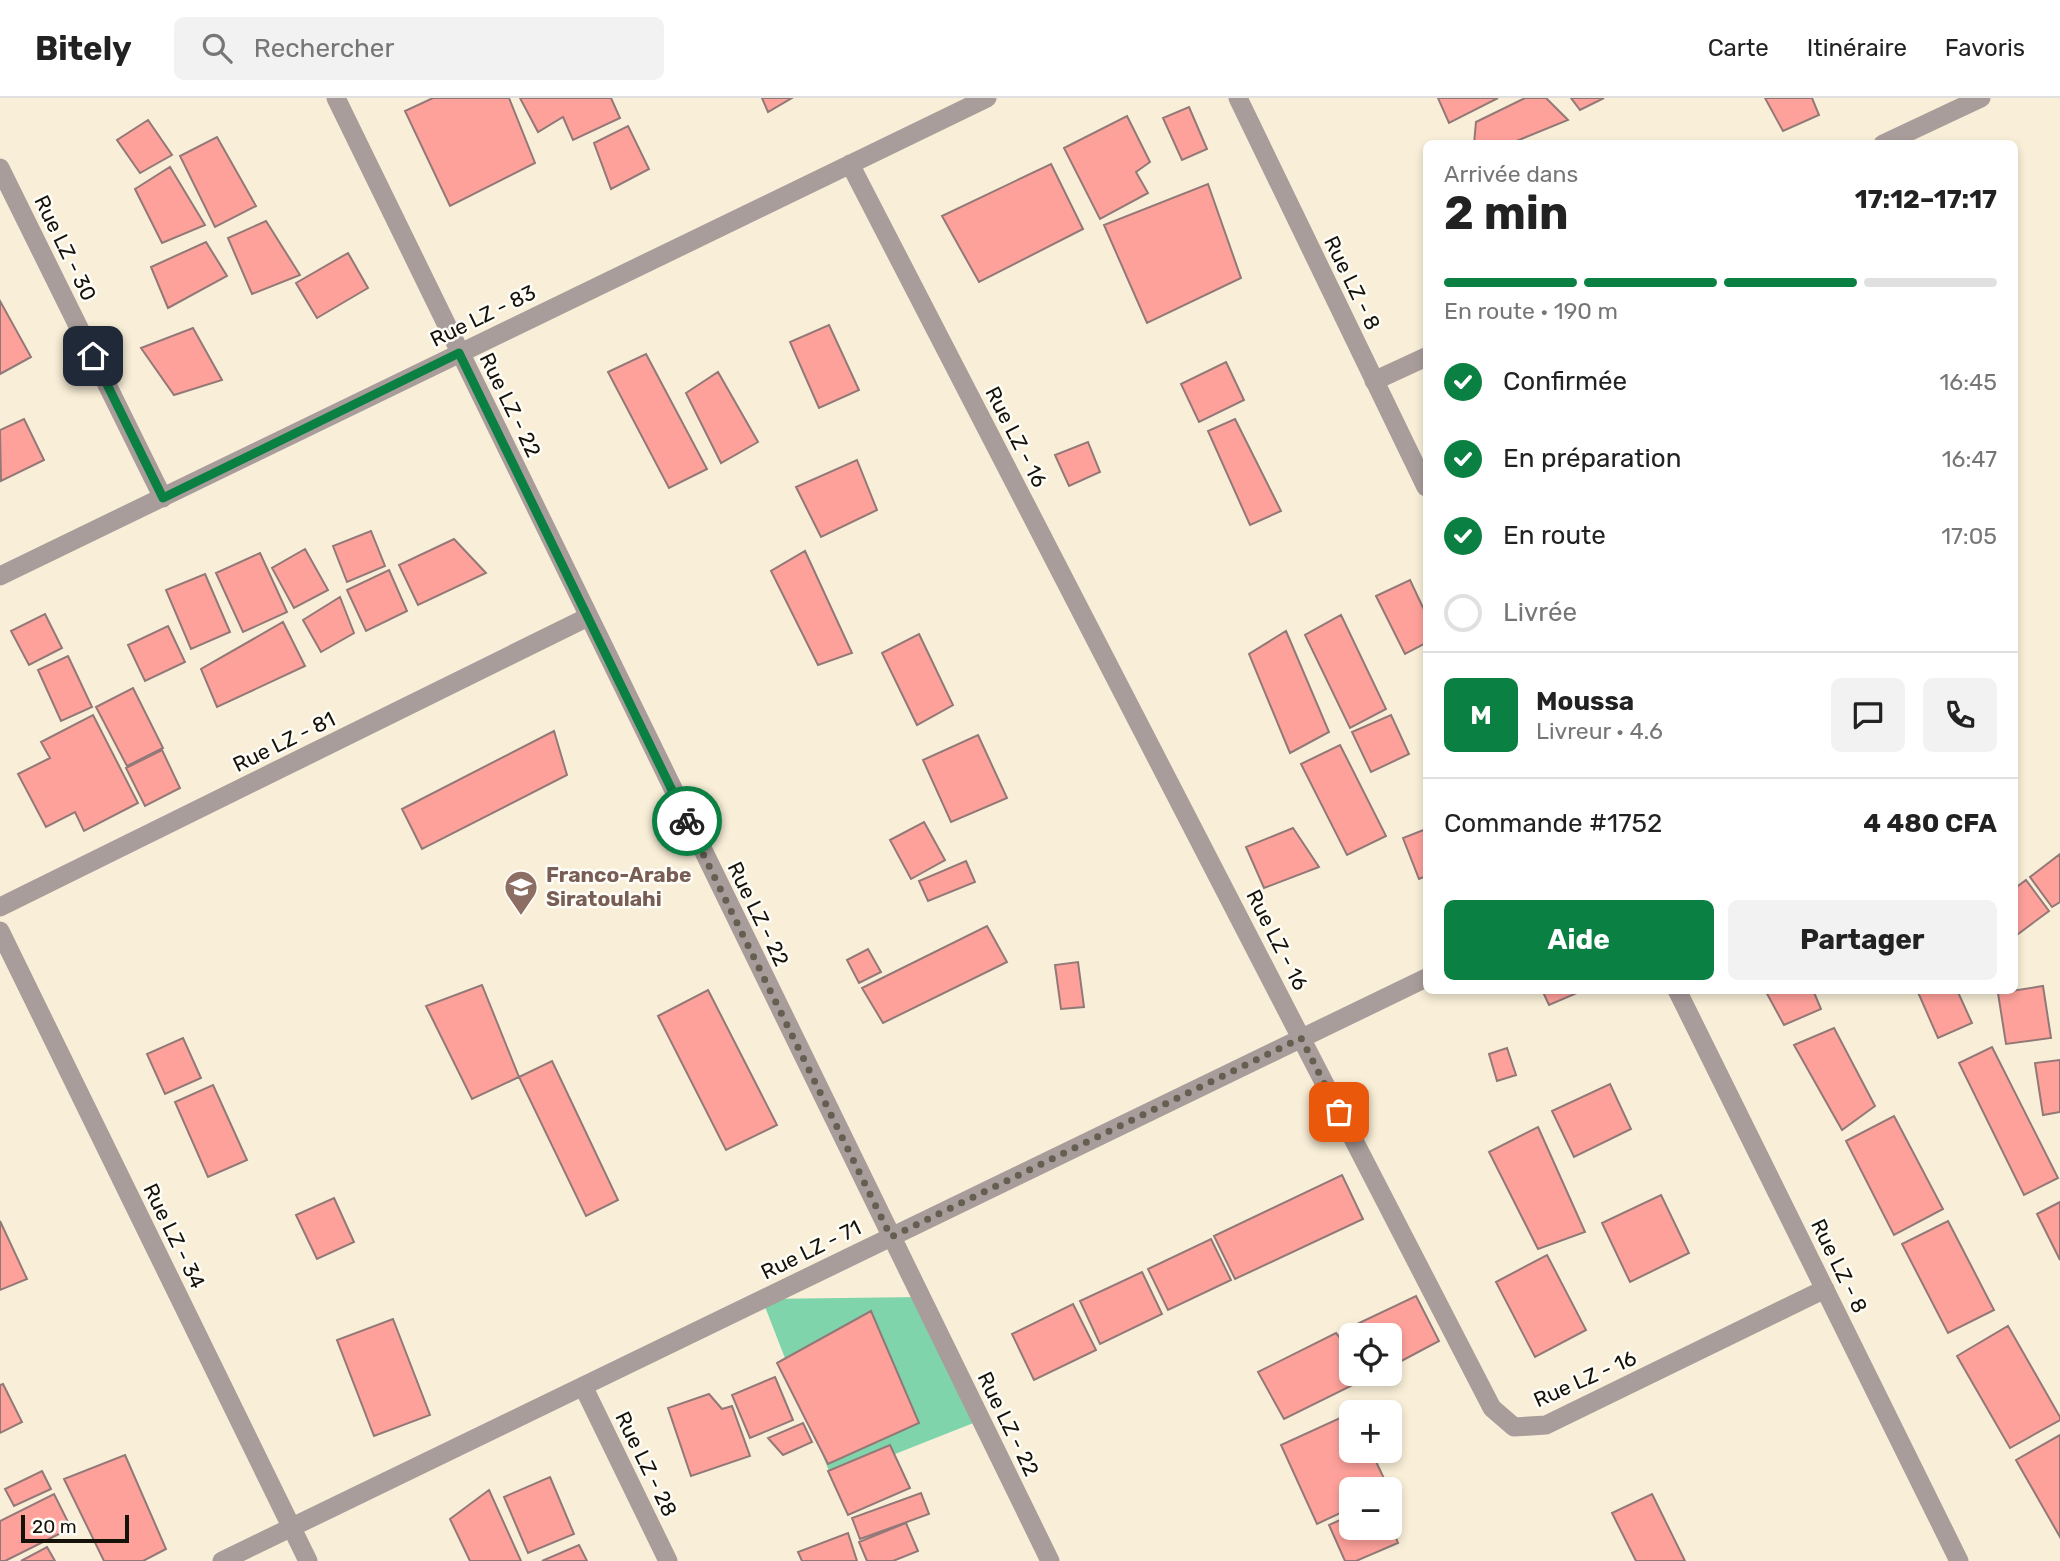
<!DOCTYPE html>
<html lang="fr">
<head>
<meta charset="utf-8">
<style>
  :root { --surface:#fff; --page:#f2f2f2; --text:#222; --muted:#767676; --line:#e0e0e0; --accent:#0b8043 }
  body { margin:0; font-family:Rubik,sans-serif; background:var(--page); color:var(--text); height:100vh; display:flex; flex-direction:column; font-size:26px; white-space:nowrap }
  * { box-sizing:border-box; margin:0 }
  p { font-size:23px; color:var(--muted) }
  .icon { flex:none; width:38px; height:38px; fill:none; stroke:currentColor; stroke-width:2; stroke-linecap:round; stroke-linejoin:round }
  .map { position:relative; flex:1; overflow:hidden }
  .sheet { position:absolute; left:1423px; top:42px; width:595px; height:854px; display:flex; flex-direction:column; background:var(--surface); border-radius:10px; box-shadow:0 4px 10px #0003 }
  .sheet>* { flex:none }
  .fabs { position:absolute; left:1339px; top:1225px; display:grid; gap:14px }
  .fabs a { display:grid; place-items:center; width:63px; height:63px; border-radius:10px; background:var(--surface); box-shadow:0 4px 10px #0003; font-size:35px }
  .scale { position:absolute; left:21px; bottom:18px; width:108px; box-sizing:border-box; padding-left:7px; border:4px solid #15120a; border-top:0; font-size:19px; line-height:24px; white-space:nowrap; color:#15120a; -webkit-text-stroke:5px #fffdf8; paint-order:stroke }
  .pin { position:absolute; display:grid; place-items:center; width:60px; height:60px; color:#fff; margin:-30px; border-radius:14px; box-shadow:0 4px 10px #0006 }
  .courier { position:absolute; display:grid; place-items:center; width:70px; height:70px; margin:-35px; border:5px solid #0b8043; border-radius:50%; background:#fff; color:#222; box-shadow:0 2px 9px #0007 }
  .headline em { font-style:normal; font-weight:700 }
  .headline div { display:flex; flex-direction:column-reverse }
  .headline { display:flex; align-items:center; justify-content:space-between; height:119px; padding:0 21px }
  h1 { font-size:46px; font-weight:700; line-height:52px }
  .bar { display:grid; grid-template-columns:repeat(4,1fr); gap:10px 7px; align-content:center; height:84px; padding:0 21px }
  .bar i { height:9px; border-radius:5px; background:var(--line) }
  .bar .on { background:var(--accent) }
  .bar p { grid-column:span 4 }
  .line { display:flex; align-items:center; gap:18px; padding:0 21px; border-top:2px solid var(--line) }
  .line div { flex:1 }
  .round { display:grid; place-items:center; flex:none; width:74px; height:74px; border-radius:10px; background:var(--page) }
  ol { padding:0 21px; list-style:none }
  li { display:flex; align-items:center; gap:21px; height:77px }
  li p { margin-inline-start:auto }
  li .icon { padding:7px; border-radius:50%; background:var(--accent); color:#fff; stroke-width:4 }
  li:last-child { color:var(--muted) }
  li i { width:38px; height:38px; border:4px solid var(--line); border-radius:50% }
  .primary-button { display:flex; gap:14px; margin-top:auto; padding:14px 21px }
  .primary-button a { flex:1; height:80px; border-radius:10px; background:var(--accent); color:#fff; font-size:28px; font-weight:700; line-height:80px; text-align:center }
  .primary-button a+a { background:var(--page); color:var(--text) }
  header { display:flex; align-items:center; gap:42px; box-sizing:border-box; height:98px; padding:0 35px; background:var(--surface); border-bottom:2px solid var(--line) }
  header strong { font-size:33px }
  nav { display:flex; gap:38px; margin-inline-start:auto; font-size:24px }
  .search { width:490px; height:63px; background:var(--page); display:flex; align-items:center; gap:18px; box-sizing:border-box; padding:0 24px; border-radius:10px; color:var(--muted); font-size:26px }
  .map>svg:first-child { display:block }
  .green { fill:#7fd4ab }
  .building { fill:#ffa19b; stroke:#927977; stroke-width:2 }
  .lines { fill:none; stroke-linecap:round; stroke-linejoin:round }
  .minor { stroke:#a99d9b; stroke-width:19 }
  .done { stroke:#655f52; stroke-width:7; stroke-dasharray:0 12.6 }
  .route { stroke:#0b8043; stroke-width:9 }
  .labels { text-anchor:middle; stroke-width:5; stroke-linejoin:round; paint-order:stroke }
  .street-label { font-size:21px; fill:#15120a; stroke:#fffdf8 }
  .education-label { font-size:21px; font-weight:bold; fill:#785e54; stroke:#fffdf8; text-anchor:start }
</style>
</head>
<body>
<header>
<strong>Bitely</strong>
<div class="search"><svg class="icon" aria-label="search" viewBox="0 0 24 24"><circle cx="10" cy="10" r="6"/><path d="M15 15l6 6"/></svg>Rechercher</div>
<nav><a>Carte</a><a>Itinéraire</a><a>Favoris</a></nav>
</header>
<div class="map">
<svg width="2060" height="1463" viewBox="0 0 2060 1463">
  <rect width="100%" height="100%" fill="#f9efd8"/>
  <path class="green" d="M921,1199l60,123 -149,59 -70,-180z"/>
  <path class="building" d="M433,0h76l26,65 -85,43 -45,-95z
    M520,0h91l9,20 -47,22 -10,-23 -25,15z
    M762,0h30l-24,14z
    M1438,0h60l-49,25z
    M1525,0h21l22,22 -59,24h-35l2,-22z
    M1571,0h33l-24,12z
    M1765,0h47l7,17 -36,16z
    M1189,9l18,42 -25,11 -19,-42z
    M1127,18l23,46 -14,10 12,21 -48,26 -36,-71z
    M148,22l24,35 -32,18 -23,-33z
    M628,28l21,43 -38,20 -17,-46z
    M217,39l39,69 -41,21 -35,-71z
    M1051,66l32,65 -104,53 -37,-66z
    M170,69l35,58 -43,18 -27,-54z
    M1208,86l33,94 -94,45 -43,-98z
    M266,123l34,54 -48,19 -24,-56z
    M206,144l21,34 -59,32 -17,-41z
    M348,155l20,35 -51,30 -21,-35z
    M0,203l31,56 -31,17z
    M829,227l30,65 -40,18 -29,-66z
    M193,230l29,52 -48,15 -33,-47z
    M646,256l61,115 -38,19 -61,-116z
    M1226,264l18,38 -45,22 -18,-38z
    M718,274l40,70 -37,21 -35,-70z
    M24,321l20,41 -43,21 -1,-51z
    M1235,321l46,92 -31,14 -42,-94z
    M1088,344l12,30 -31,14 -14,-31z
    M857,362l20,50 -56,27 -25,-50z
    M371,433l14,35 -38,16 -14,-36z
    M454,441l32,34 -68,32 -19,-40z
    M305,451l23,41 -34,18 -22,-40z
    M805,453l47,102 -34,12 -47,-94z
    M260,455l27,59 -44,20 -27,-59z
    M389,472l18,41 -41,20 -19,-41z
    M205,476l25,58 -39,17 -25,-59z
    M1410,482l16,34v29l-21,11 -29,-58z
    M340,499l14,36 -33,19 -18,-32z
    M45,516l17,34 -33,17 -18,-34z
    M1341,517l45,94 -36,19 -45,-93z
    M283,524l22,44 -88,41 -16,-38z
    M168,528l17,36 -40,19 -17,-36z
    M1286,533l43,101 -39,21 -41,-99z
    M919,536l34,71 -36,20 -35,-72z
    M68,558l24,51 -31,14 -23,-51z
    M133,590l30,60 -36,18 -31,-59z
    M93,617l45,88 -54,28 -9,-19 -29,15 -28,-53 32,-16 -9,-16z
    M1391,617l18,39 -38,18 -19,-40z
    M554,633l13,44 -145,74 -20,-40z
    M978,637l29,63 -56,24 -28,-62z
    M1340,647l46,91 -39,19 -46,-91z
    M162,652l18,38 -35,18 -19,-38z
    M924,724l21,38 -34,19 -21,-39z
    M1293,730l26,39 -55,21 -18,-41z
    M1426,731v47l-7,3 -16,-41z
    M2060,756v48l-8,5 -22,-30z
    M966,763l9,21 -47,19 -9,-20z
    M2026,782l23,31 -35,26v-48z
    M987,828l20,36 -124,61 -21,-35z
    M868,851l13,23 -22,11 -12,-23z
    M1078,864l6,45 -23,2 -6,-44z
    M482,887l37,92 -47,22 -46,-93z
    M2043,888l8,52 -45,6 -8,-51z
    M708,892l69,135 -51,25 -68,-134z
    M1542,892h34l1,3 -28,12z
    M1765,892h48l8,19 -37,16z
    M1917,892h40l15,33 -34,15z
    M1834,930l41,78 -33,24 -48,-85z
    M183,940l18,40 -36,16 -18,-40z
    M1992,949l66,131 -34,17 -65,-132z
    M1507,950l9,27 -19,6 -8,-27z
    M2060,962v52l-17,3 -8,-52z
    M552,963l66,139 -32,16 -67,-139z
    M1610,986l21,45 -57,28 -22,-46z
    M213,987l34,75 -39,17 -33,-75z
    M1894,1018l49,93 -49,26 -48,-94z
    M1538,1029l47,105 -47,17 -49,-97z
    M1342,1077l21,44 -128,60 -21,-43z
    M1661,1097l28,58 -59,29 -28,-59z
    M334,1100l20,44 -37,17 -21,-44z
    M2060,1104v58l-23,-46z
    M0,1123l27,58 -27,11z
    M1948,1123l46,89 -46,23 -46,-89z
    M1211,1141l20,41 -63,30 -20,-41z
    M1547,1157l39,75 -51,27 -39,-75z
    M1142,1174l20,42 -62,30 -20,-43z
    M1416,1198l23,45 -49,26v-32h-28l-5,-11z
    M1073,1206l23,46 -62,30 -22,-46z
    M871,1213l48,112 -91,41 -51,-101z
    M393,1221l37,96 -56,21 -37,-96z
    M2008,1228l52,91v3l-50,28 -53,-92z
    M1336,1235l15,18v23h18l2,2 -87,43 -26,-47z
    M775,1279l18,43 -43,18 -18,-43z
    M3,1286l19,38 -22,11v-48z
    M709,1296l13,15 10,-3 18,50 -59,20 -23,-68z
    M1351,1315v38h20l18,38h-38v19l-34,16 -36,-79z
    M803,1325l9,19 -29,13 -15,-17z
    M2060,1337v102l-44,-77z
    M890,1347l20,43 -62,27 -20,-44z
    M125,1357l41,94 -23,12h-39l-40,-82z
    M42,1373l9,18 -37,17 -9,-17z
    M550,1379l24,57 -46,19 -24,-56z
    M489,1392l32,71h-51l-20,-42z
    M921,1395l8,21 -69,25 -8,-21z
    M54,1396l17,34 -66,33h-5v-40z
    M1652,1396l33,67h-49l-24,-48z
    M1351,1417v13h39v-5l8,20 -42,18h-11l-16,-36z
    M906,1425l12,28 -25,10h-26l-8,-19z
    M848,1435l9,28h-55l-4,-9z
    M579,1447l8,16h-45z
    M47,1449l8,14h-34z"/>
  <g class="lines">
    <path class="minor" d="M336,0l714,1463
      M1238,0l188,389
      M1883,46l98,-46
      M850,66l642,1244 22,19 32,-2 279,-136
      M0,70l163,330
      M1374,283l52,-24
      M0,478l987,-478
      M0,809l588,-290
      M0,833l308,630
      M1677,892l282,571
      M583,1288l85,175
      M222,1463l1204,-583"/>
  </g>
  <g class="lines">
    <path class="done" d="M687,723l204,416 410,-199 38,74"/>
    <path class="route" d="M93,258l70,142 296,-145 228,468"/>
  </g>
  <defs>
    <symbol id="school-pin" viewBox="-11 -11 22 30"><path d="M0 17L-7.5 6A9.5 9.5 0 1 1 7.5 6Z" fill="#8d6e63" stroke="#fffdf8"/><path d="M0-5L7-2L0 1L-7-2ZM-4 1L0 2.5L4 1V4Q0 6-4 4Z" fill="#fff"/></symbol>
  </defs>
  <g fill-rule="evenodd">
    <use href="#school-pin" x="502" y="770" width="38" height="52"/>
  </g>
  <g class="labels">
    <g class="street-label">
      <text transform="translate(65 150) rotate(64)" y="7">Rue LZ - 30</text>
      <text transform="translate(1352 185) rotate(64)" y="7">Rue LZ - 8</text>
      <text transform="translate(483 218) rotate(-26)" y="7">Rue LZ - 83</text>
      <text transform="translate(510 307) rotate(64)" y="7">Rue LZ - 22</text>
      <text transform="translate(1016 339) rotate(63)" y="7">Rue LZ - 16</text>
      <text transform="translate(284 644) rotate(-26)" y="7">Rue LZ - 81</text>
      <text transform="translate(758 816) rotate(64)" y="7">Rue LZ - 22</text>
      <text transform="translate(1277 842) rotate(63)" y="7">Rue LZ - 16</text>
      <text transform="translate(174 1138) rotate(64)" y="7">Rue LZ - 34</text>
      <text transform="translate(811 1152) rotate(-26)" y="7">Rue LZ - 71</text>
      <text transform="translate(1839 1168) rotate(64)" y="7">Rue LZ - 8</text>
      <text transform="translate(1585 1281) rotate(-24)" y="7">Rue LZ - 16</text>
      <text transform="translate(1008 1326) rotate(64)" y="7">Rue LZ - 22</text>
      <text transform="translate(646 1366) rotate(64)" y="7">Rue LZ - 28</text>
    </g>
    <g class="education-label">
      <text x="546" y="784">Franco-Arabe<tspan x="546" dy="24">Siratoulahi</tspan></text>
    </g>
  </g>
</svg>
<div class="fabs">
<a><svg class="icon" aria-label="locate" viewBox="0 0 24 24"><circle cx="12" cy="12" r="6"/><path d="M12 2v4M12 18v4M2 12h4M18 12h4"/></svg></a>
<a>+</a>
<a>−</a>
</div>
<div class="scale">20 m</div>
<div class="pin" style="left:1339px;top:1014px;background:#ea580c"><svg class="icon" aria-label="bag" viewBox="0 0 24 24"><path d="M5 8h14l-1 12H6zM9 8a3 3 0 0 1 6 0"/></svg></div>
<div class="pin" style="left:93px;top:258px;background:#1f2937"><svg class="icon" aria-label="home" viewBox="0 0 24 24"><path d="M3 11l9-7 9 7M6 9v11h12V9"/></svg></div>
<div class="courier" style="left:687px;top:723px"><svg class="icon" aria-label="bike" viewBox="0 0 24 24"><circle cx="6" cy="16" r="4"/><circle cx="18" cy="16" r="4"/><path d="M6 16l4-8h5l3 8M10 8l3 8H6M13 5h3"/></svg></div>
<section class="sheet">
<div class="headline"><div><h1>2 min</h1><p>Arrivée dans</p></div><em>17:12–17:17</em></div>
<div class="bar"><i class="on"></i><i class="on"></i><i class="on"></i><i></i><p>En route · 190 m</p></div>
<ol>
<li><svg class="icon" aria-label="check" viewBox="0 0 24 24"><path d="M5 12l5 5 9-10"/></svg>Confirmée<p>16:45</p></li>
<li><svg class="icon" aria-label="check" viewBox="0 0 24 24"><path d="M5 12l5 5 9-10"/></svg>En préparation<p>16:47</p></li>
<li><svg class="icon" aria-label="check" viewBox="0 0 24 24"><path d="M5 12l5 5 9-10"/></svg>En route<p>17:05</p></li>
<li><i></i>Livrée</li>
</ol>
<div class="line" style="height:126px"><b class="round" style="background:var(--accent);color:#fff">M</b><div><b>Moussa</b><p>Livreur · 4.6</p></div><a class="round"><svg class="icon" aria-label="chat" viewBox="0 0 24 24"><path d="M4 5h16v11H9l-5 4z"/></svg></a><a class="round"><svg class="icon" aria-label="phone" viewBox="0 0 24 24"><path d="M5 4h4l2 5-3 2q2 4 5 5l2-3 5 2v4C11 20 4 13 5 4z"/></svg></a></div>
<div class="line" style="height:91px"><div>Commande #1752</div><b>4 480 CFA</b></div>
<div class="primary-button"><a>Aide</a><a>Partager</a></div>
</section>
</div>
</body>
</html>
